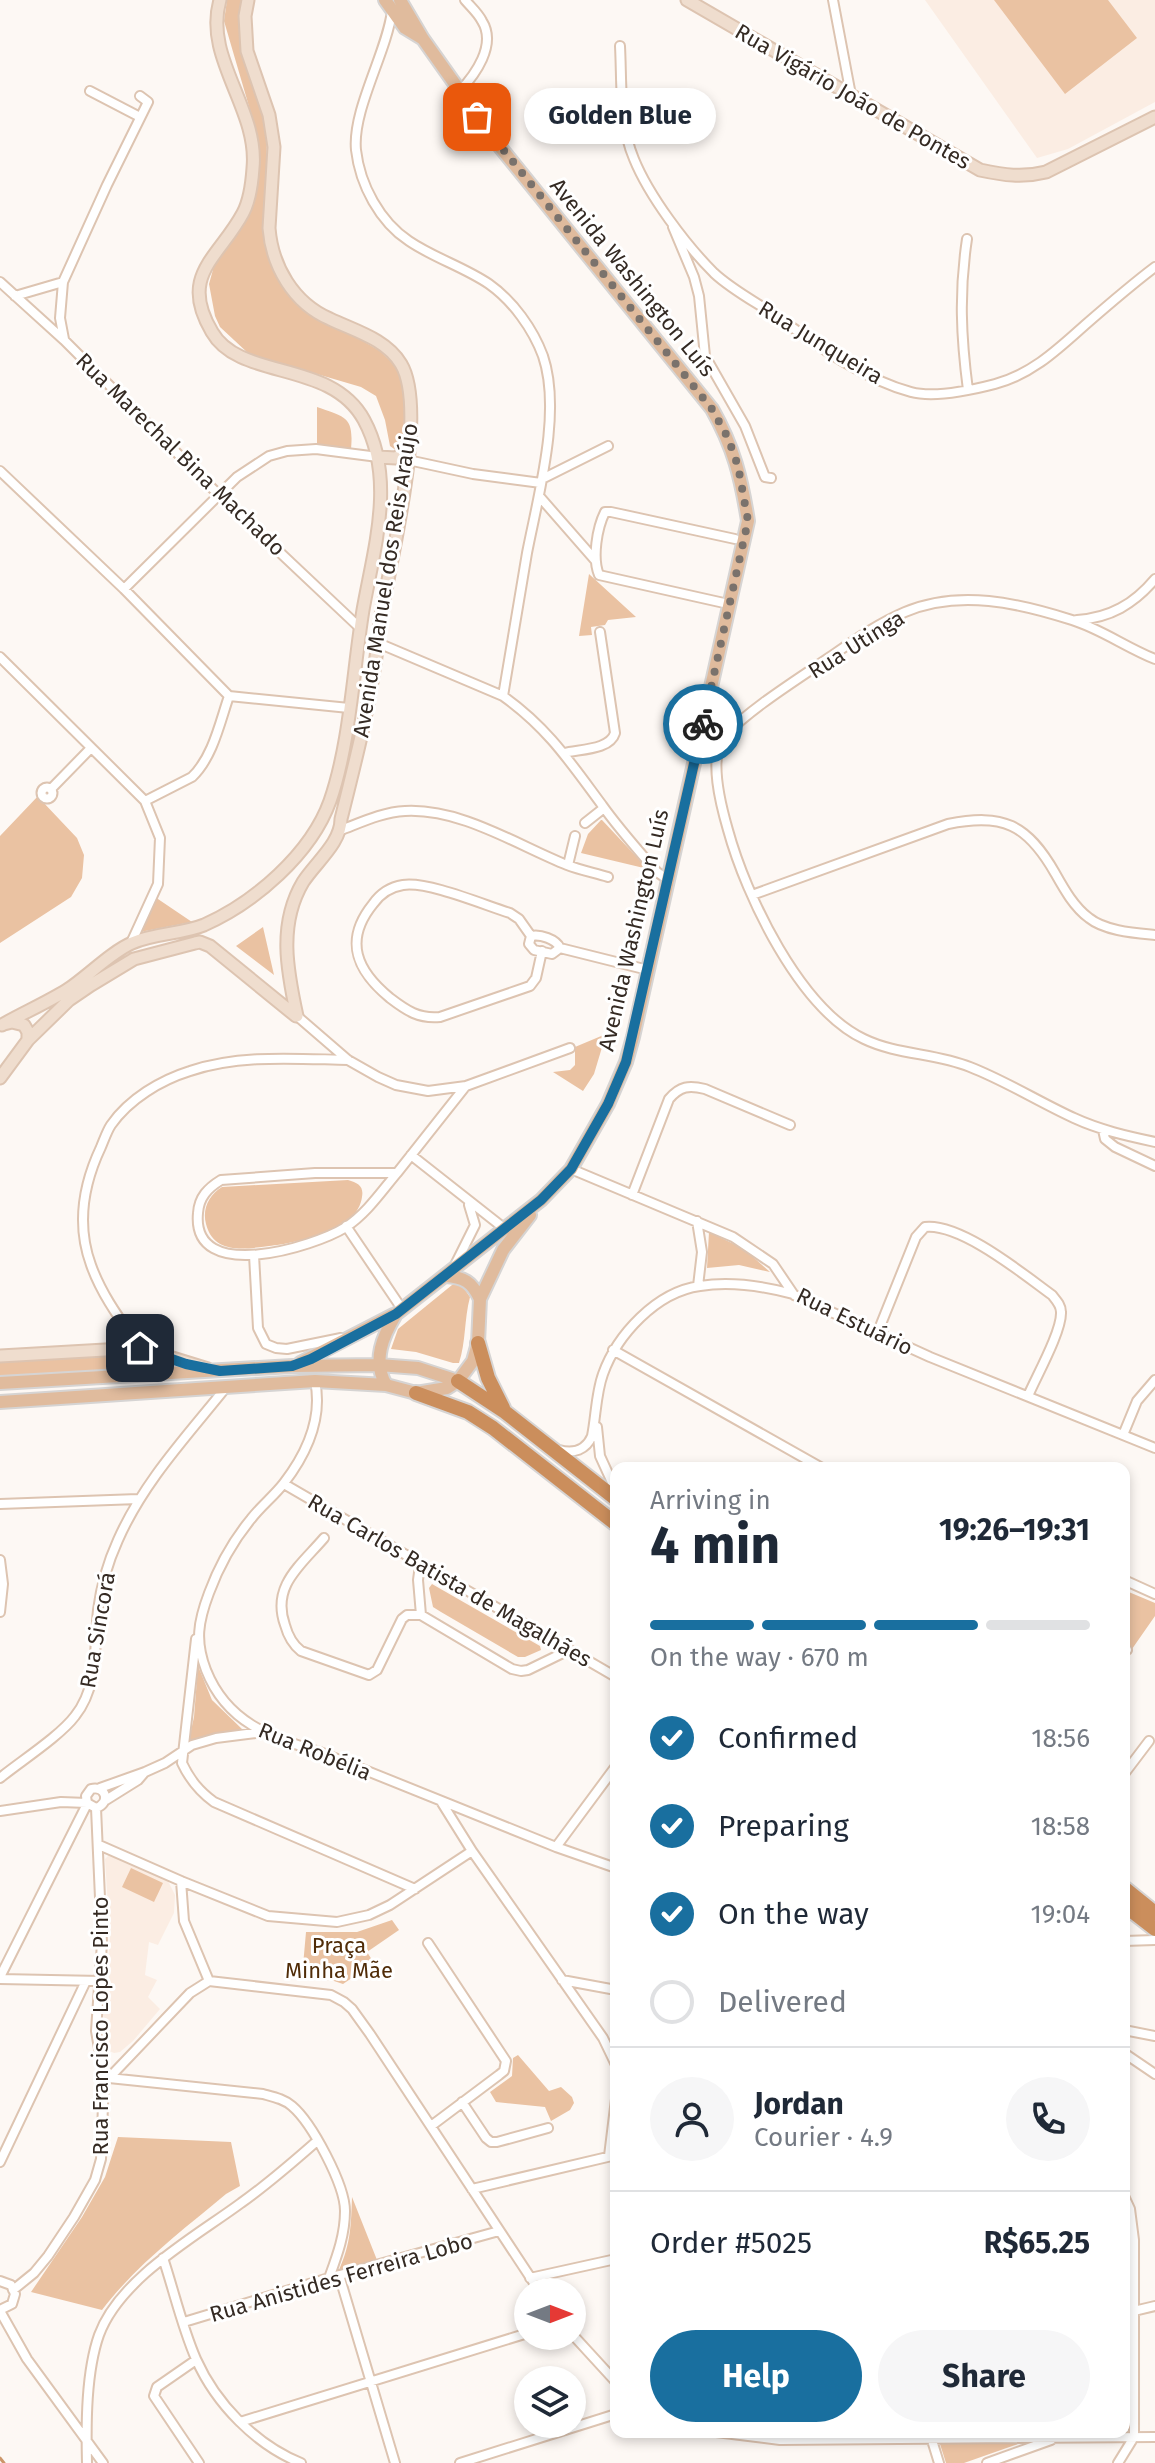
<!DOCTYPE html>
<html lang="en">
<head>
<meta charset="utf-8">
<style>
  :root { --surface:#fff; --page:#f6f6f7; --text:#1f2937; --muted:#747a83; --line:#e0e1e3; --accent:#196f9f }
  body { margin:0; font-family:"Fira Sans",sans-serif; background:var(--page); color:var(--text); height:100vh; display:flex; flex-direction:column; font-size:30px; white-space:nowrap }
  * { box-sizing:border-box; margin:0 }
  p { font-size:26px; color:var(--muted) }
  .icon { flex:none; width:44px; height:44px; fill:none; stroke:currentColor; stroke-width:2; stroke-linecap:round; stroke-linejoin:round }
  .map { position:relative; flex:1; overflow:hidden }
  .panel { position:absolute; left:610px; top:1462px; width:520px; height:976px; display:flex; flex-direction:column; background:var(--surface); border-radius:16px; box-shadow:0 4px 12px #0003 }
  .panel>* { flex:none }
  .needle { width:52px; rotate:90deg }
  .buttons { position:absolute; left:514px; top:2278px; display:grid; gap:16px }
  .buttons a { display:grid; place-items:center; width:72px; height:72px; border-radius:50%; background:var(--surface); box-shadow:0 4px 12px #0003; font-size:40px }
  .pin { position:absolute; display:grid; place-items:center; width:68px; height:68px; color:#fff; margin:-34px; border-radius:16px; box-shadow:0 4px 12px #0006 }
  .courier { position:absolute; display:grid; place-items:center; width:80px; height:80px; margin:-40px; border:6px solid #196f9f; border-radius:50%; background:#fff; color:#222; box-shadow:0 2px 10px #0007 }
  .bubble { position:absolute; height:56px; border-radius:28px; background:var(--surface); box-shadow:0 4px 12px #0003; font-size:26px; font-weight:700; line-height:56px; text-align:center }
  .overview em { font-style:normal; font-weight:700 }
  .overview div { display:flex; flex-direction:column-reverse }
  .overview { display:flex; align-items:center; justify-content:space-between; height:136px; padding:0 40px }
  h1 { font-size:52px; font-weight:700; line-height:60px }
  .bar { display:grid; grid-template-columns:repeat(4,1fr); gap:12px 8px; align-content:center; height:96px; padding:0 40px }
  .bar i { height:10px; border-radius:6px; background:var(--line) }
  .bar .current { background:var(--accent) }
  .bar p { grid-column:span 4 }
  .line { display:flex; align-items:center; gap:20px; padding:0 40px; border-top:2px solid var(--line) }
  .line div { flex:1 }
  .round { display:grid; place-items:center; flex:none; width:84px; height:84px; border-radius:42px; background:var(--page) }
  ol { padding:0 40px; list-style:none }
  li { display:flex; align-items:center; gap:24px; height:88px }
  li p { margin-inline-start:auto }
  li .icon { padding:8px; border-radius:50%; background:var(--accent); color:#fff; stroke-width:4 }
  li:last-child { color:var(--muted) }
  li i { width:44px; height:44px; border:4px solid var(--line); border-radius:50% }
  .button { display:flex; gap:16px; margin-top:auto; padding:16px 40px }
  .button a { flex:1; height:92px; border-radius:48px; background:var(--accent); color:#fff; font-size:32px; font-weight:700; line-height:92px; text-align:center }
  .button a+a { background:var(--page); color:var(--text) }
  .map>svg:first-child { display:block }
  .built { fill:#fbede3 }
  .green { fill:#eac2a2 }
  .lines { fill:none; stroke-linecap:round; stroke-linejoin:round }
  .stream { stroke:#cc966a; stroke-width:3 }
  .street-casing { stroke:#ddc4b1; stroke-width:12 }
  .secondary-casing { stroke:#ddc4b1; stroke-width:15 }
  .primary-casing { stroke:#d6d4d3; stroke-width:16 }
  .highway-casing { stroke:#d6d4d3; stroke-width:18 }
  .street { stroke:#fff; stroke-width:8 }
  .secondary { stroke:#efddce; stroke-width:11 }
  .primary { stroke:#e0bb9d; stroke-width:12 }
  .highway { stroke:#cb8e5c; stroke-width:14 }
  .done { stroke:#7a726c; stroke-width:8; stroke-dasharray:0 14.4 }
  .route { stroke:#196f9f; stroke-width:10 }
  .labels { text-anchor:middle; stroke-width:6; stroke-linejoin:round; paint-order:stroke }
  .street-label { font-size:22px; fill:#342a23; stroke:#fff }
  .park-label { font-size:22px; fill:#502c08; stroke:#fff }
</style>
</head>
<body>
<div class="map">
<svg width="1155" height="2463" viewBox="0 0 1155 2463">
  <rect width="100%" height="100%" fill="#fdf8f4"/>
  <path class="built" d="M925,0h230v102l-87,47 -31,9z
    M109,1855l9,2 50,24 7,14 -1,18 -16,32 -9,-3 -4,33 12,5 -9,17 12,12 -27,32 -13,11 -6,1 -9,-4 -3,-17 8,-94 -5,-79z"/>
  <path class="green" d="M227,0h18l-2,55 24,73 -1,98 16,57 71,52 27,16 16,15 12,29 -2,40 -3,11 -6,5 -7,-5 -5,-26 -9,-24 -15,-9 -112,-33 -29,-27 -5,-11 -6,-32 5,-18 26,-38 18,-64 -3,-37 -31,-106z
    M994,0h114l29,38 -72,56z
    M317,407c28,10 37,9 34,42l-34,-4z
    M589,574l47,43 -28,3 -3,5 -14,2 1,8 -13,1z
    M39,795l3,6 35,37 7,17 -2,23 -11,19 -71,46v-107z
    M601,820h1l46,49 -67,-16 7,-19z
    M155,897l37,25 -52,10z
    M263,927l11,48 -38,-29z
    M606,1034l-12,40 -11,17 -30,-19 17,-2 5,-5v-18z
    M348,1180c10,3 16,6 14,17 -4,34 -66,46 -93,49 -24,3 -55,9 -63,-22 -4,-15 3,-29 16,-37z
    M709,1232l35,17 26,23 -31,-7 -32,3z
    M461,1284l9,13c-6,23 -4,45 -11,66h-6l-37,-11 -25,-3 7,-20 54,-44z
    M139,1352l58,17 -197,7v-15z
    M432,1584l108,62 1,4 -16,7h-7l-77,-45 -8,-5 -4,-19z
    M1124,1590l31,13v13l-23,33 -8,-3z
    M198,1666l14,34 30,29 -54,15 6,-27z
    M131,1868l32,15 -9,19 -32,-15z
    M392,1920l7,10 -32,22 7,11 -31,21 -9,-3 -32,-4 4,-45h51z
    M518,2055l31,36 12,-4 11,10 2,6 -4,7 -19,11 -6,-14 -49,-5 -6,-10 22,-16 1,-18z
    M118,2137l113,5 9,44 -14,8c-43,36 -89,70 -124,116l-71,-18 51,-75 23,-40z
    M352,2197l25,63 -38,10c12,-27 12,-45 13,-73z
    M940,2444h78l-54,19h-18z"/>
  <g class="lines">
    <path class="stream" d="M0,2458l4,5"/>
    <defs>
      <path id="street" d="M833,0l18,95
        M392,11c-5,41 -40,99 -36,139 4,35 24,72 53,91 25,17 55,26 80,43 24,17 44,45 54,72 19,56 -5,140 -16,197 -8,48 -16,96 -24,143
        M620,46c2,38 -1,78 14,113 15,37 52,86 80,114 16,15 36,26 55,38 43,30 90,67 142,81 22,6 61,-2 84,-8 37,-10 62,-34 90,-59 23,-20 46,-40 70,-58
        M90,91l50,26
        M459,92c16,-17 38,-47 23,-71 -4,-8 -11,-14 -17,-21
        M673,227l21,50 5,19 6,60 40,70 20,51 6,1
        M967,239c-8,53 -6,98 1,151
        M0,282l64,58 154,154 142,134
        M15,296l48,-14
        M64,339l-4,-21 3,-36 44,-97 41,-83 -8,-6
        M408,460l65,14 68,9
        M0,471l124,118 105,107 120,12
        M542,479l66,-33
        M539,496l56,64
        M124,589l113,-112 32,-21 18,-5 29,-2 62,8
        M724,603l-125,-28c-7,-17 -2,-47 6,-63h6l124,27
        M1077,620c33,-2 57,-16 78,-41
        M378,643l125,53c45,32 67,66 99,109 17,24 36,45 55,67l10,7
        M0,657l145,144 15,37 -2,46 -27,59
        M1155,659c-28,-11 -54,-30 -83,-39 -53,-17 -113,-31 -167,-8 -28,12 -53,30 -78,47 -35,24 -74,48 -103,77 -16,22 -3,70 4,94 18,66 72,179 136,209 33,16 72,14 106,28 36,14 69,35 104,51 26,12 53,18 81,24
        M564,753c16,-4 46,-3 51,-20l-15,-101
        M41.5 793a5.5 5.5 0 1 1 11 0a5.5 5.5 0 1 1-11 0Z
        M51,789l40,-41
        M145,801l47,-24c21,-20 28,-55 37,-81
        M585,823l19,-15
        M341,830c21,-8 42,-18 64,-19 56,-3 112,34 162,54 13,5 28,8 41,12
        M568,865l7,-29
        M752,895l196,-71c55,-11 79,0 107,49 9,16 19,34 34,45 16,13 46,15 66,17
        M531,936l-12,-17 -9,-6c-26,-8 -82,-32 -107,-28 -13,2 -23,9 -30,19 -30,37 -16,67 17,94 17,13 29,21 50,19l90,-31 6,-8 6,-27
        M531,936c9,-2 25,3 29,12l-8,6 -18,-4 -5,-6z
        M560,948l88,22
        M297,1016l51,44 30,17 18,8 32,6 38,-5 104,-38
        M1103,1130l2,9 10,8 40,19
        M411,1155l94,74
        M571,1169l162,68 40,27 21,31 136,62 225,91
        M315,1173h82c-16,19 -30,40 -51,54 -32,20 -155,58 -148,-14 1,-16 10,-25 23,-33z
        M397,1173l68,-86
        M632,1195l37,-96c11,-13 20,-14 36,-10l85,36
        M697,1221l5,31 -4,34
        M346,1226l56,83
        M254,1255l4,73 8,16 10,4 11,1 54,-11
        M455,1265l20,-40 -6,-20
        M877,1334l39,-97 9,-10c36,-4 98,47 127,68 4,5 9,10 9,17 1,19 -25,65 -33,84
        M140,1348c-18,-26 -38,-52 -49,-83 -15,-41 -8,-80 10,-118 3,-7 6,-16 10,-22 18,-26 50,-45 79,-54 50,-17 107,-12 158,-11
        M613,1350l209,118
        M315,1381c8,38 -8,72 -31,102 -10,13 -23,23 -33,36 -19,23 -32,47 -42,74 -11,29 -14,48 -3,77 21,53 64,67 114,82l236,95 60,21
        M597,1427l3,29 16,35
        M1123,1435l14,-34 18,-21
        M559,1450c15,4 27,0 33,-14 4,-20 4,-43 11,-62 14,-39 53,-82 97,-88 31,-5 63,0 93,8
        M851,1468h6
        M284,1484l332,193
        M0,1504l138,-5
        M324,1538c-23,27 -53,48 -39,87 3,11 7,19 16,26l68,24 8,-5 25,-51 5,-4h14
        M0,1560l3,24 -3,28
        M420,1565l-2,15 3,35 91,54 9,2 7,-1 41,-20
        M1124,1580l31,14
        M196,1639l-14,124c8,17 17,28 32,39l201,87
        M1124,1649l3,1
        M1124,1774l25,-33
        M0,1778c21,-17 60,-42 75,-62 24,-30 19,-70 23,-106 3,-24 10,-48 20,-70 26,-59 70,-105 109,-154
        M100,1788l45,-16 20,-9 27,-18 24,-7 47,-6
        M106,1800l32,-20 6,-7
        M442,1803l30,48 131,187 13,27
        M0,1811l61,-9 26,1 9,5c15,-5 10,-23 -5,-19l-5,7 1,7
        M99,1845l82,36 87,35 69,6 32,-7 21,-10 82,-54
        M556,1847l60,-81
        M181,1881l3,40 25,60
        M1124,1941l31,-1
        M428,1943l78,118 -2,10 -5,4 -68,51
        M0,1977l87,-173
        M0,1979l101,2
        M562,1980l54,10
        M1124,2030l31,6
        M1124,2053l31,21
        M109,2078l81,-85 19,-12 122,14 13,7 8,7 18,25 170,258
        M109,2078l154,16c11,3 21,5 29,12 20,17 53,79 53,105 0,24 -8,45 -16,67
        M462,2102l24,36 5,4h6l51,-14
        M609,2156l7,-57
        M0,2162l86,-181
        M472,2189l144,-34
        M1124,2196l6,13 4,31v197
        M163,2258c11,33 19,69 33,101 20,45 60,86 105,104
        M339,2275l56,188
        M530,2278l86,-19
        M0,2281l11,4 4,9 -3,10 -12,6
        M13,2290l21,-17 14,-17 26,-39 21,-37 6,-21 3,-81 -8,-47 6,-88 -6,-135
        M0,2311l27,48 76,104
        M1134,2311l21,-5
        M184,2322l145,-44 170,-47
        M572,2334l44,48
        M196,2360l-39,27 -3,9 45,67
        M240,2422l288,-89
        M716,2432l64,8 375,-3
        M931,2437l8,26
        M87,2463c-1,-39 -1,-91 12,-128 21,-57 96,-98 142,-132 27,-19 51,-40 76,-62
        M460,2463l156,-49
        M987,2463l64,-23
        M1118,2463l16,-26"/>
      <path id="secondary" d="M248,0l-3,16 2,35 22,64 5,32 -5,81c3,38 24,75 61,91 25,12 56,20 71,45 27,45 -9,192 -19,246 -4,18 -4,36 -7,54 -8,52 -21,103 -34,155 0,24 -25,43 -38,63 -25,42 -16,88 -6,134
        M687,0l293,170c24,5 42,8 66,2l109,-55
        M378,457l18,1 13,-9
        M4,1024l8,-2 12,3 4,7v8
        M2,1025c21,-12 44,-22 65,-35 20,-13 44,-38 65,-47 22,-10 50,-9 72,-18 50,-22 107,-71 126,-124 20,-57 23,-130 33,-191 11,-62 33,-131 1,-190 -33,-61 -124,-39 -152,-88 -34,-57 7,-74 31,-119 7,-13 9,-30 10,-45 6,-59 -50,-110 -33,-168
        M0,1078l28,-38 41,-40 22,-15 43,-26 61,-16 5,-1 10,4 86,70
        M0,1356l140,-8 68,21"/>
      <path id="primary" d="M385,0l20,28 18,11
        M445,1276c19,1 27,6 35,23
        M300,1363l93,-48
        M0,1383l292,-17 87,-1 39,3 40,13
        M386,1385c-14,-25 -3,-49 10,-71l145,-114 30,-31 37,-65 18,-42 7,-25 115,-516c-7,-44 -14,-73 -36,-112l-216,-267 -73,-103 -23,-39
        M0,1402l315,-21 71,4 30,8 31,-5 11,-7 15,-20 5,-18 2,-44 23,-49 27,-35"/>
      <path id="highway" d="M478,1343l10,35 15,30
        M458,1381l47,31 111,87
        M416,1393l52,19 25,16 123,96
        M1124,1888l31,25
        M1124,1905l31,24"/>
    </defs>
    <use href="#street" class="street-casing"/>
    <use href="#secondary" class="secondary-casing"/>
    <use href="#primary" class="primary-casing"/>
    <use href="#highway" class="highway-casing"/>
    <use href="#street" class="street"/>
    <use href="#secondary" class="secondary"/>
    <use href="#primary" class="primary"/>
    <use href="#highway" class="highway"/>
  </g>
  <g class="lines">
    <path class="done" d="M477,117l235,292 16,29 10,28 10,55 -45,203"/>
    <path class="route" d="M140,1348l46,16 34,7 72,-5 19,-7 85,-45 145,-114 30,-31 37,-65 18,-42 77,-338"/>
  </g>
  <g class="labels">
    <g class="street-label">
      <text transform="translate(853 96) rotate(30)" y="8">Rua Vigário João de Pontes</text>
      <text transform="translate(633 277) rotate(51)" y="8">Avenida Washington Luís</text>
      <text transform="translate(821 342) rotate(31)" y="8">Rua Junqueira</text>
      <text transform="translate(181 454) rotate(44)" y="8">Rua Marechal Bina Machado</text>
      <text transform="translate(385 580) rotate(-81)" y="8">Avenida Manuel dos Reis Araújo</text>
      <text transform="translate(856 644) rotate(-32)" y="8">Rua Utinga</text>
      <text transform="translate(633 930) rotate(-77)" y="8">Avenida Washington Luís</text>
      <text transform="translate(855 1321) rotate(26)" y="8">Rua Estuário</text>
      <text transform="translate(450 1580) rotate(30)" y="8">Rua Carlos Batista de Magalhães</text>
      <text transform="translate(97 1630) rotate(-80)" y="8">Rua Sincorá</text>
      <text transform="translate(315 1751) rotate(22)" y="8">Rua Robélia</text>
      <text transform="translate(100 2026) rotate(-90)" y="8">Rua Francisco Lopes Pinto</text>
      <text transform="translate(341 2277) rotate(-16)" y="8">Rua Anistides Ferreira Lobo</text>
    </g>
    <g class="park-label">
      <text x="339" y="1953">Praça<tspan x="339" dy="25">Minha Mãe</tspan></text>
    </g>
  </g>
</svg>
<div class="buttons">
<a><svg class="needle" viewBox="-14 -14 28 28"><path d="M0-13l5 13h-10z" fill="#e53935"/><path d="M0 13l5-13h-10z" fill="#747a83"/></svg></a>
<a><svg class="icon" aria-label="layers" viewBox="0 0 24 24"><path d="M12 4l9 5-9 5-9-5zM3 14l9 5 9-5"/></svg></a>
</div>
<div class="pin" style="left:477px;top:117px;background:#ea580c"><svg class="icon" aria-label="bag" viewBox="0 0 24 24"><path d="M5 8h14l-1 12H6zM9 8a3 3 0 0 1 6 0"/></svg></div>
<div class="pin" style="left:140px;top:1348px;background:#1f2937"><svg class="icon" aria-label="home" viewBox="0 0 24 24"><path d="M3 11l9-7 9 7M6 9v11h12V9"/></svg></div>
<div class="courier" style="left:703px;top:724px"><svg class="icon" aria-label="bike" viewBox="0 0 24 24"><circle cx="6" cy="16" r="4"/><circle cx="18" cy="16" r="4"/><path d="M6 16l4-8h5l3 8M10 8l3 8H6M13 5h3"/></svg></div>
<div class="bubble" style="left:524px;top:88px;width:192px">Golden Blue</div>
<section class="panel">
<div class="overview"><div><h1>4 min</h1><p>Arriving in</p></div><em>19:26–19:31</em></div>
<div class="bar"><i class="current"></i><i class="current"></i><i class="current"></i><i></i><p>On the way · 670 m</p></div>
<ol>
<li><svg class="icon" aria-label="check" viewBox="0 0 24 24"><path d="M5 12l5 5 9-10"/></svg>Confirmed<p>18:56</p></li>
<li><svg class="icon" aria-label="check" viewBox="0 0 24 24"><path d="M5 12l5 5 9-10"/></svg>Preparing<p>18:58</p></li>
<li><svg class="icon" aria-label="check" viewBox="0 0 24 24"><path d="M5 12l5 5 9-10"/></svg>On the way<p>19:04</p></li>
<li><i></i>Delivered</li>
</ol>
<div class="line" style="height:144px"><a class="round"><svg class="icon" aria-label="person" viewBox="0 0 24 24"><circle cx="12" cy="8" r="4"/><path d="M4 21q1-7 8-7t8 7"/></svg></a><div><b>Jordan</b><p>Courier · 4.9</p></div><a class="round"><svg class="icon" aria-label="phone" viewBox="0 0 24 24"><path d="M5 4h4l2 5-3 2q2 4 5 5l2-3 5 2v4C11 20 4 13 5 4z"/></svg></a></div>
<div class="line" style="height:104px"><div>Order #5025</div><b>R$65.25</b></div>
<div class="button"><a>Help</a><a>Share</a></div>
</section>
</div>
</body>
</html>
